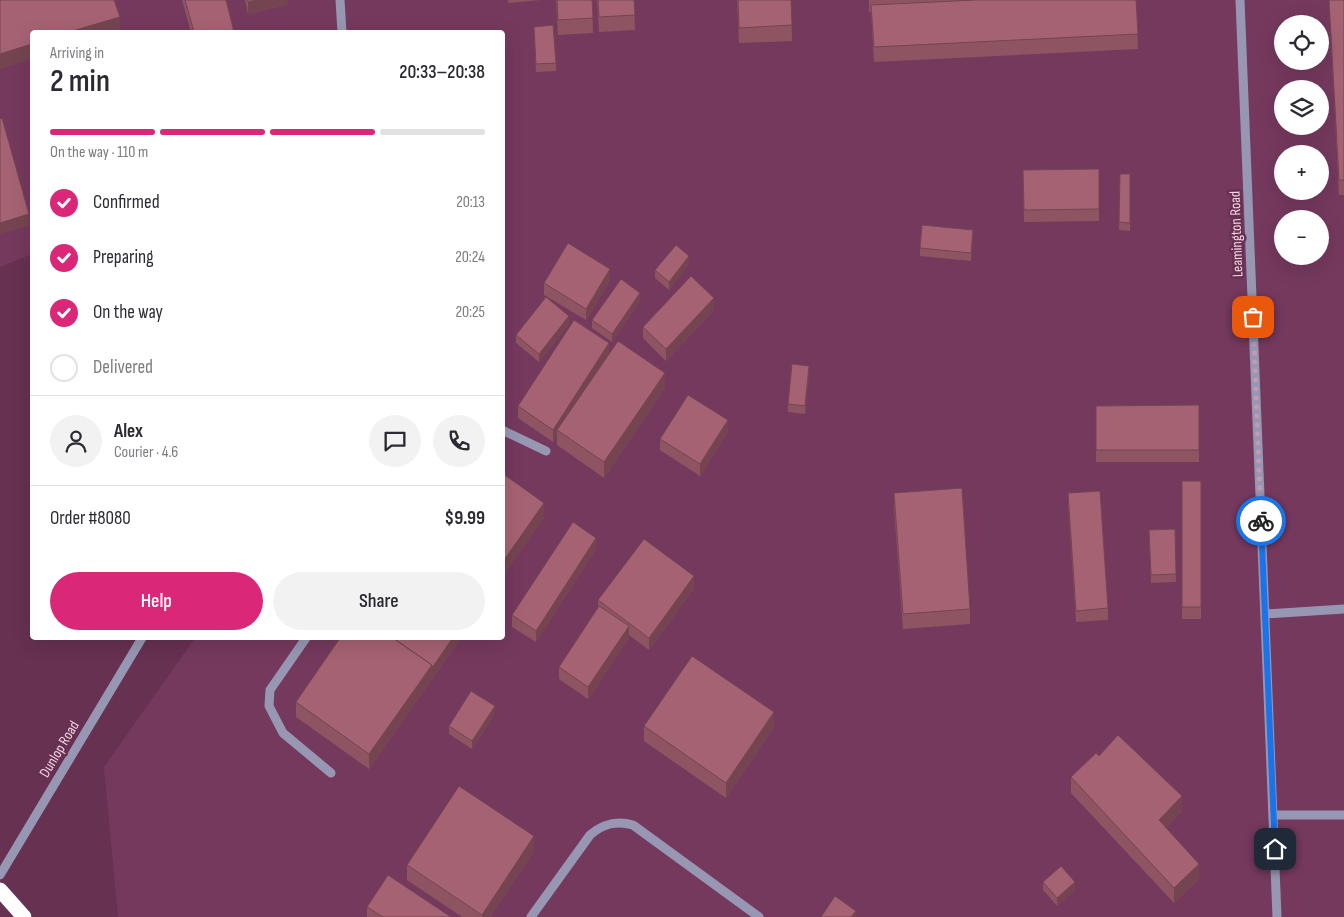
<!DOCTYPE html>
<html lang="en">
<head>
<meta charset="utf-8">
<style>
  :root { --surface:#fff; --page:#f2f2f3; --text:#2b2b33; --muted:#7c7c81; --line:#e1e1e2; --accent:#db2777 }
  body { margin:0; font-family:"Sofia Sans Condensed",sans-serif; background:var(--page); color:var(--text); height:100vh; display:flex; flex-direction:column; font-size:19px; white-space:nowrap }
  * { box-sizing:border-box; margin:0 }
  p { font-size:16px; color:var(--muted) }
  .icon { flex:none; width:28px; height:28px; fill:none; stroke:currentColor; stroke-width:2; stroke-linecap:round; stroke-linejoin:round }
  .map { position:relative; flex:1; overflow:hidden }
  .panel { position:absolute; left:30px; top:30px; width:475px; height:610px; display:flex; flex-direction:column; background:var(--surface); border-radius:5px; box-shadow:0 5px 20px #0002 }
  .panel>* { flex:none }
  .buttons { position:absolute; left:1274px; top:15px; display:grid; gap:10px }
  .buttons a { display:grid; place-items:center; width:55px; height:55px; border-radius:50%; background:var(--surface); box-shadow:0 5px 20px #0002; font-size:25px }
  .pin { position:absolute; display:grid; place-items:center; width:42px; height:42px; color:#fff; margin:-21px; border-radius:10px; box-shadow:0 2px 8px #0006 }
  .courier { position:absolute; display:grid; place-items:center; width:50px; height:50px; margin:-25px; border:4px solid #1a73e8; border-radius:50%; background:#fff; color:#222; box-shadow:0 1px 6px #0007 }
  .summary em { font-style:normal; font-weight:600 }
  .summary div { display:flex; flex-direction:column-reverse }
  .summary { display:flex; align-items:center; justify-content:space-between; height:85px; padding:0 20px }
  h1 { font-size:32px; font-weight:600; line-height:38px }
  .bar { display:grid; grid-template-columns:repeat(4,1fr); gap:8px 5px; align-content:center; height:60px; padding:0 20px }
  .bar i { height:6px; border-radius:4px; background:var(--line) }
  .bar .current { background:var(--accent) }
  .bar p { grid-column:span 4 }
  .line { display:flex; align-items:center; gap:12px; padding:0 20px; border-top:1px solid var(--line) }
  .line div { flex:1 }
  .round { display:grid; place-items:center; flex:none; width:52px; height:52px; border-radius:26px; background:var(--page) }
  ol { padding:0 20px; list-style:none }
  li { display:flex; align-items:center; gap:15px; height:55px }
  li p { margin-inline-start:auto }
  li .icon { padding:5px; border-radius:50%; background:var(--accent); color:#fff; stroke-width:4 }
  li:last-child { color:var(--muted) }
  li i { width:28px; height:28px; border:2px solid var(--line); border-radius:50% }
  .cta { display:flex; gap:10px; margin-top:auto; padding:10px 20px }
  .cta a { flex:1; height:58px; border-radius:30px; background:var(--accent); color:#fff; font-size:20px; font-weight:600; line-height:58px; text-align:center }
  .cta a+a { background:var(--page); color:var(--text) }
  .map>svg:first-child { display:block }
  .built { fill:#75395e; fill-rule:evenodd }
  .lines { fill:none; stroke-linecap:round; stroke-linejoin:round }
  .minor { stroke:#9797b3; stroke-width:9 }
  .highway { stroke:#fff; stroke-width:15 }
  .wall { fill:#8e5462 }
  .shaded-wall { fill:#744550 }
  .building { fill:#a56272; stroke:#744550 }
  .done { stroke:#c29ab1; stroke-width:5; stroke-dasharray:0 9 }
  .route { stroke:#1a73e8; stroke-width:6 }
  .labels { text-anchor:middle; stroke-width:5; stroke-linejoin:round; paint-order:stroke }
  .street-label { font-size:15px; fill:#f3d2e4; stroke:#673151 }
</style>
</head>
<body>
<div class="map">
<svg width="1344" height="917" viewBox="0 0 1344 917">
  <rect width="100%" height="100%" fill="#673151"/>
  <path class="built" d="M0,0h1344v917h-1226l-14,-150 91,-129h307v-606h-470v222l-32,13zM1282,24h38v37h-38zM1282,89h38v37h-38zM1282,154h38v37h-38zM1282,219h38v37h-38z"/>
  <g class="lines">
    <path class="minor" d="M340,0l2,32
      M1240,0l37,917
      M502,430l44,21
      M1265,614l79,-5
      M306,638l-36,52 -1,16 14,27 48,40
      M1273,815h71
      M0,875l142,-237
      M531,917l59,-82c13,-11 26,-15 43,-10l126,92"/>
    <path class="highway" d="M0,890l24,27"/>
  </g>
  <path class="wall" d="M182,0h44l8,32h-43z
    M245,0h43v4l-40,10z
    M508,0h33l-33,3z
    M556,0h36l1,33 -35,2z
    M597,0h37l1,30 -36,2z
    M737,0h54l1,41 -53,2z
    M869,0h267l2,49 -264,13 -3,-50h-2z
    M1329,0h15v195h-5z
    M534,27l22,36v8l-20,1z
    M1099,169v52l-75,1 -1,-52z
    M1120,174h10v57l-11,-1z
    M973,238l-2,23 -51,-5v-8z
    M689,264l-20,26 -14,-12v-8z
    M610,280l-24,40 -42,-25v-12z
    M640,301l-28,41 -20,-14v-8z
    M714,310l-48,51 -23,-23v-11z
    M569,324l-30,38 -23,-19v-8z
    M609,354l56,34 -61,90 -47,-33v-10l-4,7 -35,-24v-12z
    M809,374l-4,40 -17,-2v-8z
    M1199,405v57h-103v-56z
    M728,432l-28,44 -40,-26v-11z
    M1182,481h19v138h-19z
    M894,493l76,116v15l-67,5 -9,-121z
    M1068,493l40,115v12l-32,2 -8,-117z
    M1175,529l1,53 -25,1 -2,-53z
    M596,549l-60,93 -24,-15v-12z
    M694,588l-45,62 -20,-15v3l-41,61 -29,-20v-12l39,-59v-8z
    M340,638h121l-92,131 -73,-52v-15z
    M495,714l-23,35 -23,-15v-8z
    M644,726l130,1 -48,71 -82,-57z
    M1099,756l83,55 -16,17 33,51 -25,24 -103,-110v-16z
    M534,851l-44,66h-28l-55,-37v-15z
    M1043,882l32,8 -18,16 -14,-16z
    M367,907l84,10h-84z"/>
  <path class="shaded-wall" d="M257,0h31v4l-40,10v-12z
    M120,17v15h-51z
    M32,44v15l-32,10v-15z
    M29,214v12l-29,8v-11z
    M973,230v8l-2,23v-8z
    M689,256v8l-20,26v-8z
    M610,269v11l-24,40v-11z
    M640,293v8l-28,41v-8z
    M714,298v12l-48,51v-12z
    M569,316v8l-30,38v-8z
    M609,343v12l-52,75v5l-4,7v-12z
    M809,366v8l-4,40v-8z
    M665,373v15l-61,90v-16z
    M728,420v12l-28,44v-12z
    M544,503v15l-42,60v-15z
    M596,538v11l-60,93v-11z
    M694,576v12l-45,62v-12z
    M629,626v12l-41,61v-12z
    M452,638h9l-9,13z
    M452,639v12l-83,118v-15l63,-89z
    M495,706v8l-23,35v-8z
    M774,712v15l-48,71v-15z
    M1182,796v15l-23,25v-16z
    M534,836v15l-44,66h-8v-2z
    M1199,864v15l-25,24v-15z
    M1075,882v8l-18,16v-8z
    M856,911v6h-5z"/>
  <path class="building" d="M0,0h114l6,17 -51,15h-37v12l-32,10z
    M185,0h41l8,32h-40z
    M247,0h10l-9,2z
    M557,0h35l1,18 -35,2z
    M598,0h36l1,15 -36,2z
    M738,0h53l1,25 -53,3z
    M976,0h160l2,34 -264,13 -3,-42z
    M1329,0h15v180h-5z
    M553,25l3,38 -20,1 -2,-37z
    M2,118l27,96 -29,9v-104z
    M1099,169v40l-75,1 -1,-40z
    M1120,174h10v49l-11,-1z
    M922,225l51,5 -2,23 -51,-5z
    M568,243l42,26 -24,40 -42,-26z
    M676,245l13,11 -20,26 -14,-12z
    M691,276l23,22 -48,51 -23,-22z
    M621,279l19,14 -28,41 -20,-14z
    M546,297l23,19 -30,38 -23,-19z
    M574,320l35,23 -56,87 -35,-24z
    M618,341l47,32 -61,89 -47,-32z
    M792,364l17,2 -4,40 -17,-2z
    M688,395l40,25 -28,44 -40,-25z
    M1199,405v45h-103v-44z
    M502,473l42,30 -42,60z
    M1182,481h19v126h-19z
    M962,488l8,121 -67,5 -9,-121z
    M1100,491l8,117 -32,3 -8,-118z
    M573,522l23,16 -60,93 -24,-16z
    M1175,529l1,45 -25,1 -2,-45z
    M644,539l50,37 -45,62 -51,-38z
    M599,606l30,20 -41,61 -29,-20z
    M340,638h53l39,27 -63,89 -73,-52z
    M393,638h56l3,1 -20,29v-3z
    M692,656l82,56 -48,71 -82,-57z
    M471,691l24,15 -23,35 -23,-15z
    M1118,735l64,61 -23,24 40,44 -25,24 -103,-111 25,-24 3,3z
    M459,786l75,50 -52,79 -75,-50z
    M1061,866l14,16 -18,16 -14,-16z
    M388,875l63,42h-68l-16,-10z
    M835,896l21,15 -5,6h-30z"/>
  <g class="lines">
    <path class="done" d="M1253,317l8,204"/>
    <path class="route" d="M1261,521l14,328"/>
  </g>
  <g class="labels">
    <g class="street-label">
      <text transform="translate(1236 234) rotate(-92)" y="5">Leamington Road</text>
      <text transform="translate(59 749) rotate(-59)" y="5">Dunlop Road</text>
    </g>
  </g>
</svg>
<div class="buttons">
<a><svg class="icon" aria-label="locate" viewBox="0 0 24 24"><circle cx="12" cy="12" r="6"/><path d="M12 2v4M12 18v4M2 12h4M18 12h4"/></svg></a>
<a><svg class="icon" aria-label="layers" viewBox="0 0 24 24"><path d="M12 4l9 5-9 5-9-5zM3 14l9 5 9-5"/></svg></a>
<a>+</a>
<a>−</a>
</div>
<div class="pin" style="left:1253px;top:317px;background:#ea580c"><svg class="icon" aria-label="bag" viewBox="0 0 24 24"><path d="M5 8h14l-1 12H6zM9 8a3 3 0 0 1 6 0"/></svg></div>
<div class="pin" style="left:1275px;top:849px;background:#1f2937"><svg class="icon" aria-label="home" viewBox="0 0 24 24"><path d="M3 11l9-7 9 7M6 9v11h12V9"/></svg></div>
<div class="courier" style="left:1261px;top:521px"><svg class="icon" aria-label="bike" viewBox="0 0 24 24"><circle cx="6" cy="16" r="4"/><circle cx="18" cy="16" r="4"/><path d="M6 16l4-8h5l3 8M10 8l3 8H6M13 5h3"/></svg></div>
<section class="panel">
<div class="summary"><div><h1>2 min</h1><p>Arriving in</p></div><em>20:33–20:38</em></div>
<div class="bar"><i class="current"></i><i class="current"></i><i class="current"></i><i></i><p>On the way · 110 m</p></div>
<ol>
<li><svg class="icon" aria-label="check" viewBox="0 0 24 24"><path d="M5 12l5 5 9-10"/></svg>Confirmed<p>20:13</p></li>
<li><svg class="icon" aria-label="check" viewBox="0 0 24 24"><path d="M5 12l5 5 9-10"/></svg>Preparing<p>20:24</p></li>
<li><svg class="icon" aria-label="check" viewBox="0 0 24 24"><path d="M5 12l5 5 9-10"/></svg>On the way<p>20:25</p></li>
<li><i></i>Delivered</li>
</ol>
<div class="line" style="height:90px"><a class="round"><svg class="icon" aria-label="person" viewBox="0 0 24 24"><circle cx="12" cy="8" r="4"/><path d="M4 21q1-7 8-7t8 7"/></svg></a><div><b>Alex</b><p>Courier · 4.6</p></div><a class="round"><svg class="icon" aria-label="chat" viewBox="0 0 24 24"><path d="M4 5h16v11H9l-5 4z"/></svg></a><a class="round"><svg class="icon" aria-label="phone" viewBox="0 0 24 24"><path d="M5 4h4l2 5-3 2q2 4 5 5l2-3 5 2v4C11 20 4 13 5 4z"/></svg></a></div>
<div class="line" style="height:65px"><div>Order #8080</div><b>$9.99</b></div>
<div class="cta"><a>Help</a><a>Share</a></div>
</section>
</div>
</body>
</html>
